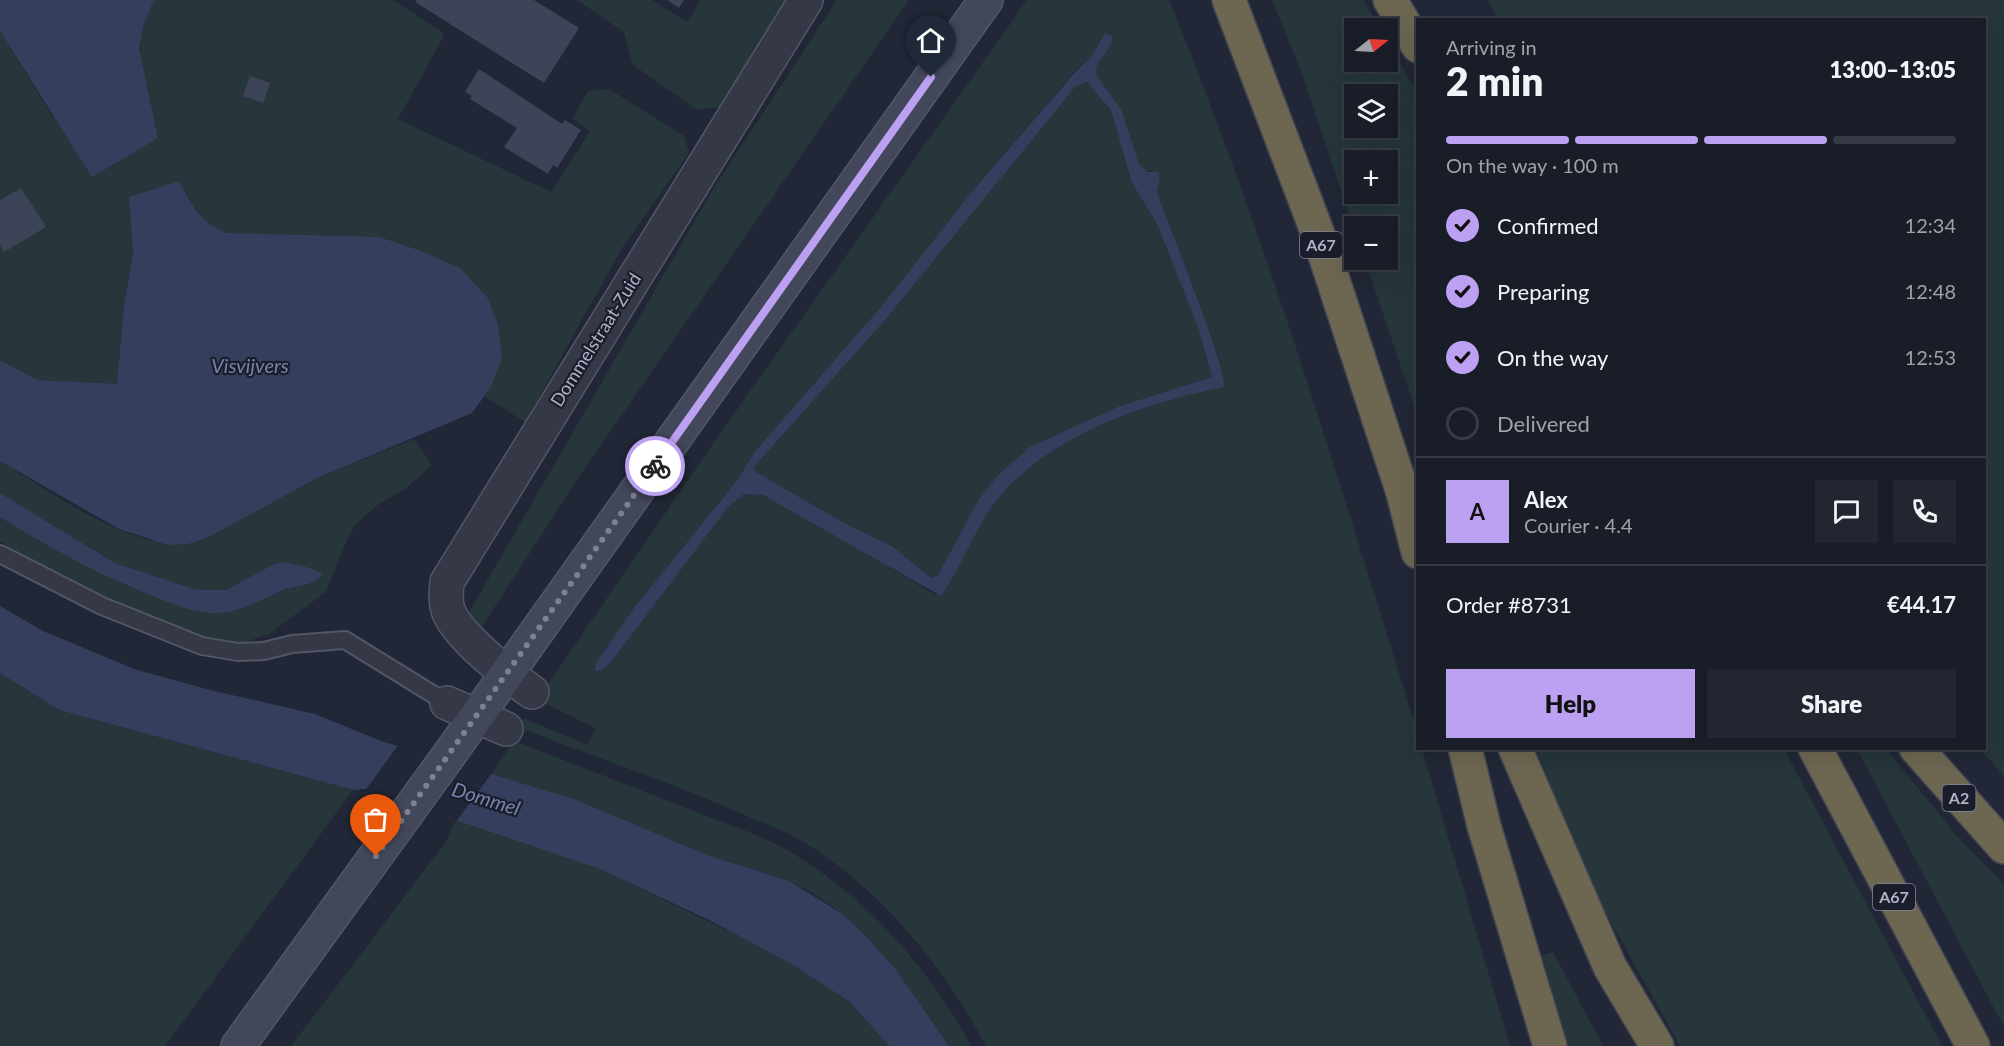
<!DOCTYPE html>
<html lang="en">
<head>
<meta charset="utf-8">
<style>
  :root { --surface:#191d28; --page:#222630; --text:#f1f3f6; --muted:#9fa2a8; --line:#373b45; --accent:#bca0f2 }
  body { margin:0; font-family:Lato,sans-serif; background:var(--page); color:var(--text); height:100vh; display:flex; flex-direction:column; font-size:22px; white-space:nowrap }
  * { box-sizing:border-box; margin:0 }
  p { font-size:20px; color:var(--muted) }
  .icon { flex:none; width:33px; height:33px; fill:none; stroke:currentColor; stroke-width:2; stroke-linecap:round; stroke-linejoin:round }
  .map { position:relative; flex:1; overflow:hidden }
  .side { position:absolute; left:1416px; top:18px; width:570px; height:732px; display:flex; flex-direction:column; background:var(--surface); border-radius:0px; box-shadow:0 6px 24px #0002,0 0 0 2px var(--line) }
  .side>* { flex:none }
  .needle { width:39px; rotate:72deg }
  .tools { position:absolute; left:1344px; top:18px; display:grid; gap:12px }
  .tools a { display:grid; place-items:center; width:54px; height:54px; border-radius:0px; background:var(--surface); box-shadow:0 6px 24px #0002,0 0 0 2px var(--line); font-size:30px }
  .pin { position:absolute; display:grid; place-items:center; width:51px; height:51px; color:#fff; margin:-62px -26px; border-radius:50% 50% 50% 0; rotate:-45deg; box-shadow:0 0 6px #0007 }
  .pin .icon { rotate:45deg }
  .courier { position:absolute; display:grid; place-items:center; width:60px; height:60px; margin:-30px; border:4px solid #bca0f2; border-radius:50%; background:#fff; color:#222; box-shadow:0 2px 8px #0007 }
  .head em { font-style:normal; font-weight:800 }
  .head div { display:flex; flex-direction:column-reverse }
  .head { display:flex; align-items:center; justify-content:space-between; height:102px; padding:0 30px }
  h1 { font-size:39px; font-weight:800; line-height:45px }
  .bar { display:grid; grid-template-columns:repeat(4,1fr); gap:9px 6px; align-content:center; height:72px; padding:0 30px }
  .bar i { height:8px; border-radius:4px; background:var(--line) }
  .bar .on { background:var(--accent) }
  .bar p { grid-column:span 4 }
  .line { display:flex; align-items:center; gap:15px; padding:0 30px; border-top:2px solid var(--line) }
  .line div { flex:1 }
  .round { display:grid; place-items:center; flex:none; width:63px; height:63px; border-radius:0px; background:var(--page) }
  ol { padding:0 30px; list-style:none }
  li { display:flex; align-items:center; gap:18px; height:66px }
  li p { margin-inline-start:auto }
  li .icon { padding:6px; border-radius:50%; background:var(--accent); color:#111; stroke-width:4 }
  li:last-child { color:var(--muted) }
  li i { width:33px; height:33px; border:3px solid var(--line); border-radius:50% }
  .cta { display:flex; gap:12px; margin-top:auto; padding:12px 30px }
  .cta a { flex:1; height:69px; border-radius:0px; background:var(--accent); color:#111; font-size:24px; font-weight:800; line-height:69px; text-align:center }
  .cta a+a { background:var(--page); color:var(--text) }
  .map>svg:first-child { display:block }
  .green { fill:#26363b; fill-rule:evenodd }
  .water { fill:#353f5d; fill-rule:evenodd }
  .pier { fill:#212736 }
  .building { fill:#3d4457 }
  .lines { fill:none; stroke-linecap:round; stroke-linejoin:round }
  .service-casing { stroke:#525665; stroke-width:20 }
  .minor-casing { stroke:#525665; stroke-width:36 }
  .secondary-casing { stroke:#525665; stroke-width:36 }
  .motorway-casing { stroke:#3f4352; stroke-width:36 }
  .service { stroke:#353947; stroke-width:16 }
  .minor { stroke:#353947; stroke-width:33 }
  .secondary { stroke:#43475a; stroke-width:33 }
  .motorway { stroke:#6d6752; stroke-width:33 }
  .done { stroke:#7d8292; stroke-width:6; stroke-dasharray:0 10.8 }
  .route { stroke:#bca0f2; stroke-width:8 }
  .labels { text-anchor:middle; stroke-width:4.5; stroke-linejoin:round; paint-order:stroke }
  .shield { fill:#1a1e2c; stroke:#828696; stroke-width:1.5 }
  .shield-label { font-size:16px; font-weight:bold; fill:#afb3c4 }
  .street-label { font-size:18px; fill:#afb3c4; stroke:#1a1e2c }
  .water-label { font-size:20px; font-style:italic; fill:#7885ab; stroke:#1a1e2c }
</style>
</head>
<body>
<div class="map">
<svg width="2004" height="1046" viewBox="0 0 2004 1046">
  <rect width="100%" height="100%" fill="#212736"/>
  <path class="green" d="M154,0h240l51,34 -47,85 153,73 39,-61 -17,-13 15,-27 21,-2 75,47 5,16 -2,4 -65,92 -97,174 -41,-26 7,-9 -201,-151 -63,-3 -18,-7 -16,-20 -14,-25 -50,16 4,57 -9,50 -7,81 -80,-5 -37,-20v-329l53,86 105,21 -19,-90 5,-24z
    M577,0h75l35,22 14,-22h91l-71,107 -24,3 -64,-45 -9,-33z
    M837,0h72l-333,481 -98,152 -14,-12 251,-435z
    M1027,0h142c98,239 171,485 248,731l1,17 4,1 88,297h-524c-44,-81 -104,-156 -184,-205 -19,-12 -42,-19 -62,-28 -73,-32 -148,-57 -222,-86l5,-9 65,27 7,-17 -58,-28 182,-265zM1106,33l5,2 2,4c-5,12 -17,22 -18,34l20,28 24,63 6,6 11,2 4,6 -3,14c9,27 72,180 67,195 -75,12 -181,52 -229,115 -20,28 -36,62 -53,92l-7,1 -70,-43 -102,-57 -19,-1 -15,12 -117,155 22,-52 101,-126 21,-33 124,-142 90,-114 105,-123 16,-14z
    M1272,0h91l17,28h-26v34h34v-20l29,50v323l-52,-155h23v-34h-34v3l-54,-161zM1354,94h34v34h-34zM1354,160h34v34h-34z
    M1487,0h517v776l-24,-27 4,-1v-728h-485z
    M1087,82l24,27 21,74 25,41 42,106 13,47 -92,29 -122,69 -18,24 -42,76 -7,3 -39,-32 -46,-22 -90,-52 -2,-5 133,-149 189,-232z
    M414,439l18,26 -28,25 -25,14 -23,20 -10,18 -20,50 -57,42 -23,8 -34,-1 -47,-18 -105,-45 -60,-37v-24l124,68 76,27 31,-1 30,-10 30,-14 23,-5v-13l-28,-7 -10,1 -50,27h-29l-82,-27 -115,-70v-32c53,32 125,86 188,83l127,-65z
    M0,673l59,37 294,80 -188,256h-165z
    M514,741c60,23 119,46 179,70 37,14 78,27 112,50 69,45 127,112 166,185h-22l-52,-75 -30,-34 -26,-24 -26,-19 -26,-13 -82,-26 -130,-55 -86,-25z
    M1536,749h248l158,297h-262l-83,-149z
    M1857,749h29l76,93 42,42v143z
    M455,820l145,49 147,71 46,25 57,37 39,44h-598l155,-204z
    M1553,952l50,94h-35l-26,-91z"/>
  <path class="water" d="M0,0h154l-10,24 -5,24 19,90 -66,39 -92,-146z
    M1105,33l6,2 2,4c-4,13 -17,22 -18,34l26,36 18,55 9,8h10l2,6 -3,14c9,27 72,180 67,195 -80,16 -175,48 -228,114 -22,29 -34,65 -55,95l-178,-101 -19,-1 -15,12 -117,155 -10,9 -7,1 1,-8 38,-55 101,-125 21,-33 124,-142 90,-114 106,-123 15,-14zM1087,82l24,28 21,73 25,41 42,106 13,47 -92,29 -90,41 -32,28 -19,24 -41,76 -7,3 -39,-32 -46,-22 -90,-52 -2,-5 133,-149 189,-232z
    M179,181c13,24 21,42 48,52l152,4 42,14 39,17 27,29 11,27 4,34 -11,29 -19,26 -157,66 -106,58 -21,7 -20,1 -49,-16 -119,-68v-101l37,20 80,4 7,-80 9,-50 -4,-57z
    M0,493l115,70 82,27h29l50,-27 10,-1 28,7 8,5c-7,13 -29,11 -41,17 -21,10 -41,21 -65,22 -18,1 -36,-7 -53,-13 -57,-21 -111,-51 -163,-83z
    M0,606l43,25 91,38 76,21 105,24 66,27 196,59 130,55 82,26 52,32 26,24 30,34 52,75h-60l-39,-44 -57,-37 -82,-44 -111,-52 -145,-49 -80,-32 -22,2 -294,-80 -59,-37z"/>
  <path class="pier" d="M399,744l93,29 -37,50 -81,-32 -10,1z"/>
  <path class="building" d="M417,0h117l45,28 -35,55 -129,-81z
    M667,0h17l-5,8z
    M479,69l83,55 3,-4 16,10 -24,38 -4,-3 -5,9 -44,-27 13,-19 -47,-29 2,-3 -7,-4z
    M250,76l20,7 -7,20 -20,-7z
    M21,188l25,39 -42,25 -4,-7v-45z"/>
  <g class="lines">
    <defs>
      <path id="service" d="M0,554l102,52 100,40 36,6 26,-1 28,-7 53,-4 102,63"/>
      <path id="minor" d="M532,692c-23,-16 -75,-56 -84,-82 -3,-9 -2,-18 -1,-28l359,-582
        M447,703l59,26"/>
      <path id="secondary" d="M238,1046l216,-298 532,-748"/>
      <path id="motorway" d="M1229,0l89,234 85,259 15,59
        M1390,0l28,46
        M1465,748l19,78 66,220
        M1515,748l95,219 47,79
        M1815,748l158,298
        M1916,748l88,99"/>
    </defs>
    <use href="#service" class="service-casing"/>
    <use href="#minor" class="minor-casing"/>
    <use href="#secondary" class="secondary-casing"/>
    <use href="#motorway" class="motorway-casing"/>
    <use href="#service" class="service"/>
    <use href="#minor" class="minor"/>
    <use href="#secondary" class="secondary"/>
    <use href="#motorway" class="motorway"/>
  </g>
  <g class="lines">
    <path class="done" d="M376,856l279,-390"/>
    <path class="route" d="M655,466l276,-389"/>
  </g>
  <g class="labels">
    <g class="shield">
      <rect x="1300" y="232" width="42" height="26" rx="4.5"/>
      <rect x="1942.5" y="785" width="33" height="26" rx="4.5"/>
      <rect x="1873" y="884" width="42" height="26" rx="4.5"/>
    </g>
    <g class="shield-label">
      <text x="1321" y="251">A67</text>
      <text x="1959" y="804">A2</text>
      <text x="1894" y="903">A67</text>
    </g>
    <g class="street-label">
      <text transform="translate(596 340) rotate(-58)" y="6">Dommelstraat-Zuid</text>
    </g>
    <g class="water-label">
      <text x="250" y="373">Visvijvers</text>
      <text transform="translate(486 799) rotate(17)" y="7">Dommel</text>
    </g>
  </g>
</svg>
<div class="tools">
<a><svg class="needle" viewBox="-14 -14 28 28"><path d="M0-13l5 13h-10z" fill="#e53935"/><path d="M0 13l5-13h-10z" fill="#9fa2a8"/></svg></a>
<a><svg class="icon" aria-label="layers" viewBox="0 0 24 24"><path d="M12 4l9 5-9 5-9-5zM3 14l9 5 9-5"/></svg></a>
<a>+</a>
<a>−</a>
</div>
<div class="pin" style="left:376px;top:856px;background:#ea580c"><svg class="icon" aria-label="bag" viewBox="0 0 24 24"><path d="M5 8h14l-1 12H6zM9 8a3 3 0 0 1 6 0"/></svg></div>
<div class="pin" style="left:931px;top:77px;background:#1f2937"><svg class="icon" aria-label="home" viewBox="0 0 24 24"><path d="M3 11l9-7 9 7M6 9v11h12V9"/></svg></div>
<div class="courier" style="left:655px;top:466px"><svg class="icon" aria-label="bike" viewBox="0 0 24 24"><circle cx="6" cy="16" r="4"/><circle cx="18" cy="16" r="4"/><path d="M6 16l4-8h5l3 8M10 8l3 8H6M13 5h3"/></svg></div>
<section class="side">
<div class="head"><div><h1>2 min</h1><p>Arriving in</p></div><em>13:00–13:05</em></div>
<div class="bar"><i class="on"></i><i class="on"></i><i class="on"></i><i></i><p>On the way · 100 m</p></div>
<ol>
<li><svg class="icon" aria-label="check" viewBox="0 0 24 24"><path d="M5 12l5 5 9-10"/></svg>Confirmed<p>12:34</p></li>
<li><svg class="icon" aria-label="check" viewBox="0 0 24 24"><path d="M5 12l5 5 9-10"/></svg>Preparing<p>12:48</p></li>
<li><svg class="icon" aria-label="check" viewBox="0 0 24 24"><path d="M5 12l5 5 9-10"/></svg>On the way<p>12:53</p></li>
<li><i></i>Delivered</li>
</ol>
<div class="line" style="height:108px"><b class="round" style="background:var(--accent);color:#111">A</b><div><b>Alex</b><p>Courier · 4.4</p></div><a class="round"><svg class="icon" aria-label="chat" viewBox="0 0 24 24"><path d="M4 5h16v11H9l-5 4z"/></svg></a><a class="round"><svg class="icon" aria-label="phone" viewBox="0 0 24 24"><path d="M5 4h4l2 5-3 2q2 4 5 5l2-3 5 2v4C11 20 4 13 5 4z"/></svg></a></div>
<div class="line" style="height:78px"><div>Order #8731</div><b>€44.17</b></div>
<div class="cta"><a>Help</a><a>Share</a></div>
</section>
</div>
</body>
</html>
